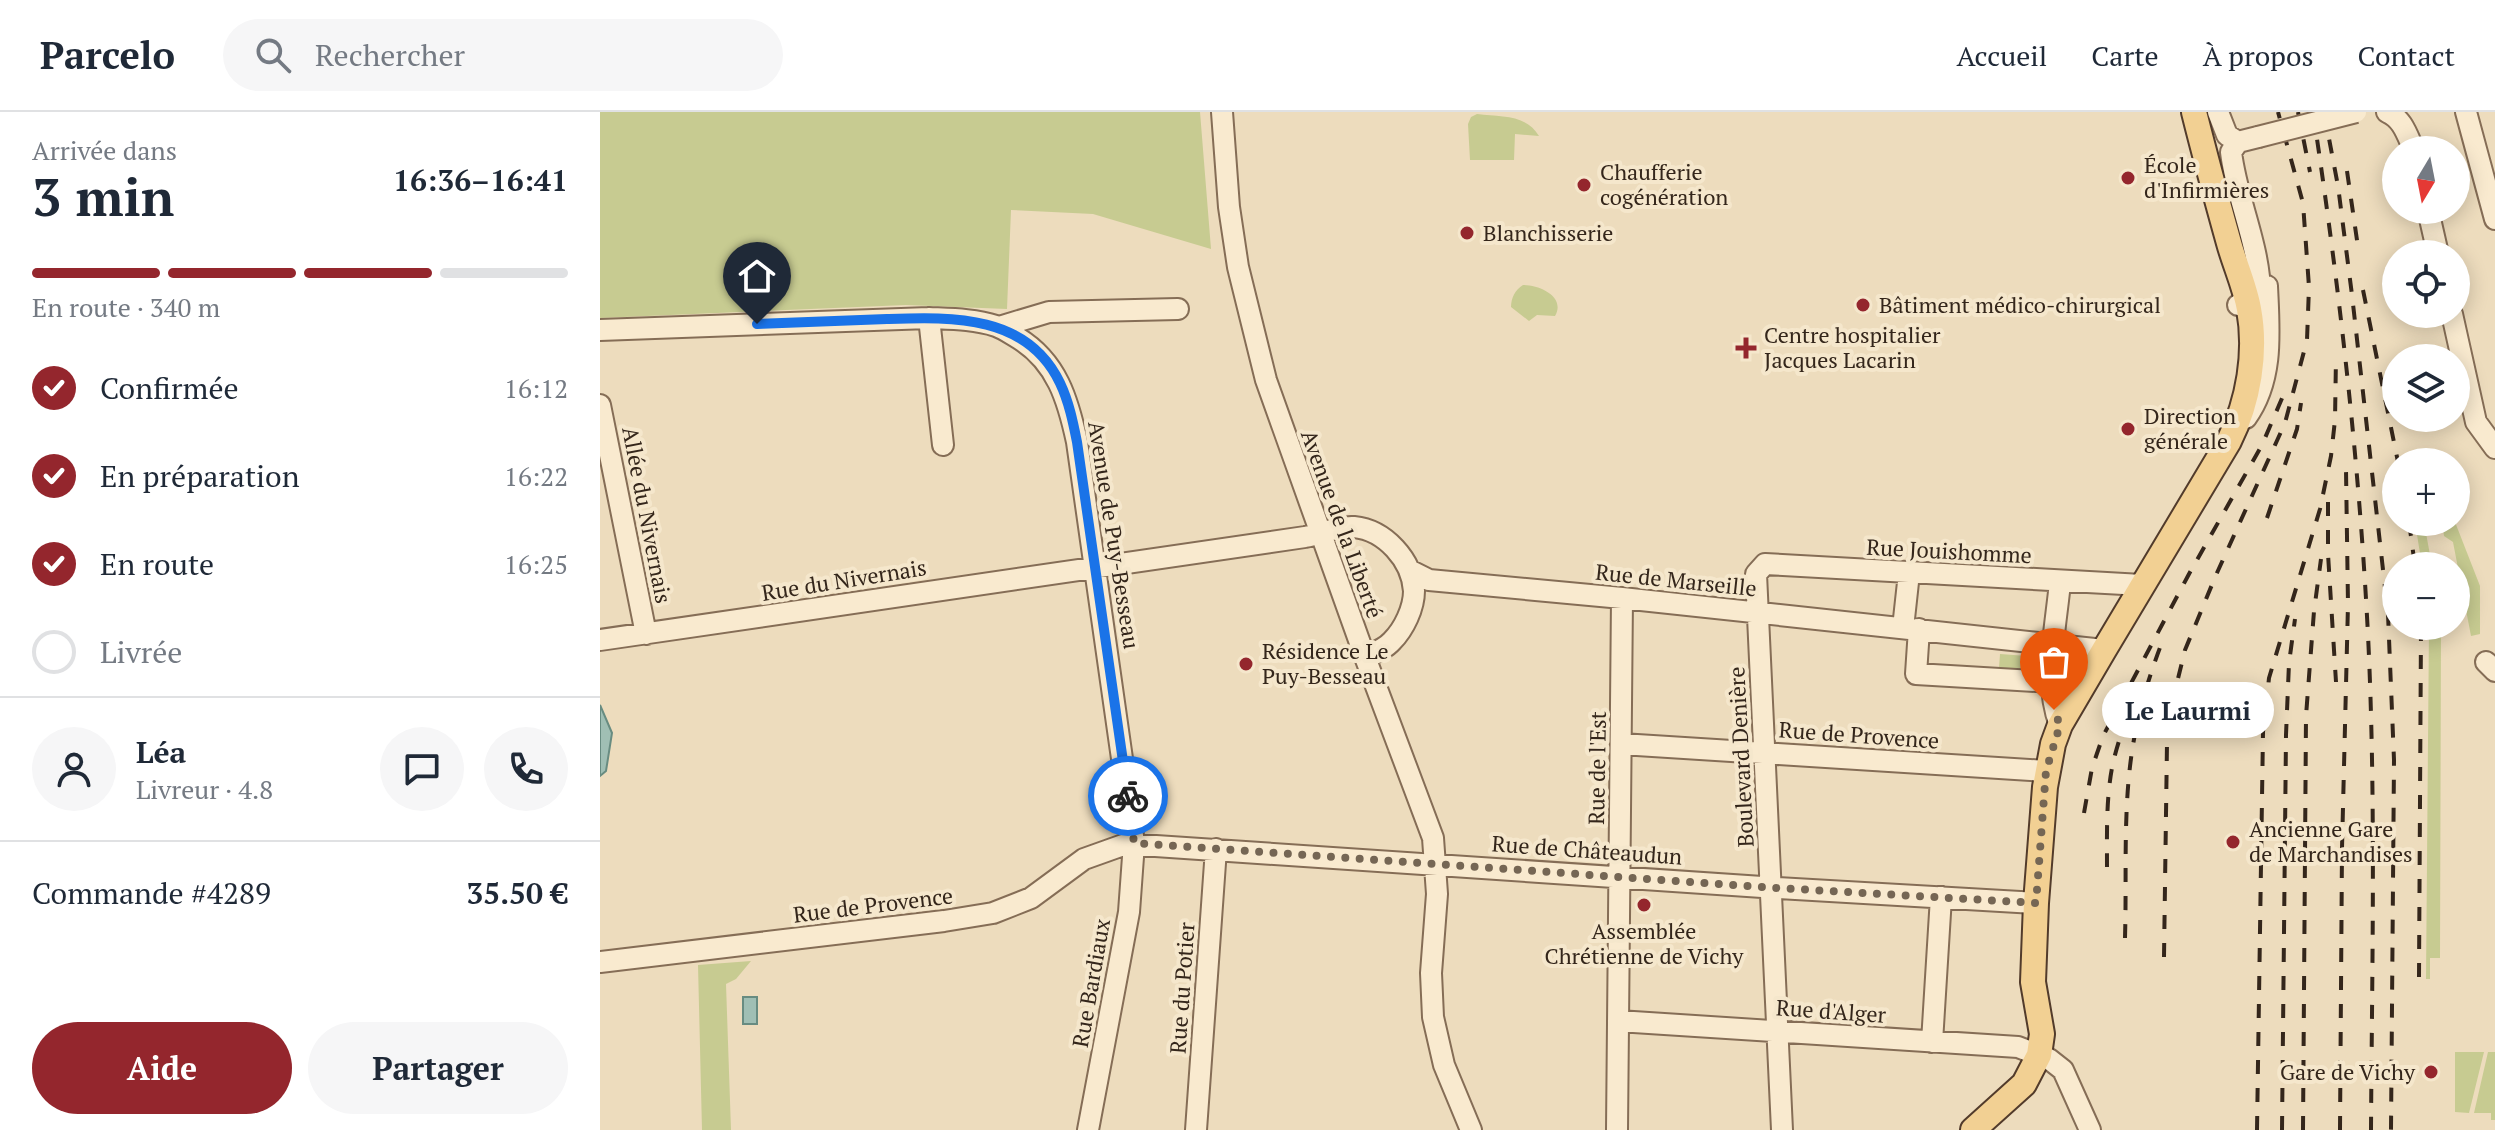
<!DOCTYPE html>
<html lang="fr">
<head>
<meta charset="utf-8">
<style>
  :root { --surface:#fff; --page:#f6f6f7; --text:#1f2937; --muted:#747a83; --line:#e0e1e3; --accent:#94262d }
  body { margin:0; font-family:"PT Serif",serif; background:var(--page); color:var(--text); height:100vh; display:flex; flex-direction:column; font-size:30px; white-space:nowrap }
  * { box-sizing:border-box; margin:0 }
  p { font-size:26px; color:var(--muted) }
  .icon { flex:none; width:44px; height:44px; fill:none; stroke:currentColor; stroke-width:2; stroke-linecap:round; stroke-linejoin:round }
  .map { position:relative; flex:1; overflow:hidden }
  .panel { display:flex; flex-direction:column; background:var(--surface); width:600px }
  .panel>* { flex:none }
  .needle { width:52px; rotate:190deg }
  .fabs { position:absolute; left:1782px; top:24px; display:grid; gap:16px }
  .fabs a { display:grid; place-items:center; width:88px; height:88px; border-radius:50%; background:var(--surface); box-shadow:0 4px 20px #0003; font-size:40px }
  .pin { position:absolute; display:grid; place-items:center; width:68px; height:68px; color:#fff; margin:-82px -34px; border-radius:50% 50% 50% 0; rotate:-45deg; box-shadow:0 0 8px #0007 }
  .pin .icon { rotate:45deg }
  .courier { position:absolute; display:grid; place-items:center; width:80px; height:80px; margin:-40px; border:6px solid #1a73e8; border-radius:50%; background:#fff; color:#222; box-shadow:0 2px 10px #0007 }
  .bubble { position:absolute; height:56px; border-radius:28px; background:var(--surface); box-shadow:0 4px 20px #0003; font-size:26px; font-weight:700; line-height:56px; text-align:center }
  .headline em { font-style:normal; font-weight:700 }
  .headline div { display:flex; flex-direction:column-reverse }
  .headline { display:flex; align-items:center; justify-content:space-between; height:136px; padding:0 32px }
  h1 { font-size:52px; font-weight:700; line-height:60px }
  .bar { display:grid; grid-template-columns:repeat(4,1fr); gap:12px 8px; align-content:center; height:96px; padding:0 32px }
  .bar i { height:10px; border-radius:6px; background:var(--line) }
  .bar .selected { background:var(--accent) }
  .bar p { grid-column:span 4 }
  .line { display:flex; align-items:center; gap:20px; padding:0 32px; border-top:2px solid var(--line) }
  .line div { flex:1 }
  .round { display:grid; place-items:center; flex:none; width:84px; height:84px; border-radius:42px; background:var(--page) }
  ol { padding:0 32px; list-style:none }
  li { display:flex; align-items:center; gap:24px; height:88px }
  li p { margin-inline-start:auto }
  li .icon { padding:8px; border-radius:50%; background:var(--accent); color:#fff; stroke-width:4 }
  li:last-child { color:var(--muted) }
  li i { width:44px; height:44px; border:4px solid var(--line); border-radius:50% }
  .cta { display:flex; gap:16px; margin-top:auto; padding:16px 32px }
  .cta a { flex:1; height:92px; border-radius:48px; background:var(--accent); color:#fff; font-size:32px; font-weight:700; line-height:92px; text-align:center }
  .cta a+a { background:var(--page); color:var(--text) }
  header { display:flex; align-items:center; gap:48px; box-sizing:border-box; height:112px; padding:0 40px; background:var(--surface); border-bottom:2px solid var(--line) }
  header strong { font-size:38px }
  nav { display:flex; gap:44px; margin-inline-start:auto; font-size:28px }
  .search { width:560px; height:72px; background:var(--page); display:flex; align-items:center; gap:20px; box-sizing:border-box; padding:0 28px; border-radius:44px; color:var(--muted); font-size:30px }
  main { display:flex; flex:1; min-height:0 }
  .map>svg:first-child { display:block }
  .green { fill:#c7cb91 }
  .water { fill:#a0bfb4; stroke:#688c81; stroke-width:2 }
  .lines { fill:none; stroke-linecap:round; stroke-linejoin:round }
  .minor-casing { stroke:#856d56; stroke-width:24 }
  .major-casing { stroke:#523b2b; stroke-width:28 }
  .minor { stroke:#f9eacf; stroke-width:20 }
  .major { stroke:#f2d093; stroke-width:24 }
  .rail { stroke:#34261b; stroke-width:4; stroke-dasharray:14 14; stroke-linecap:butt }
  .minor-bridge-casing { stroke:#856d56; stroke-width:24; stroke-linecap:butt }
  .minor-bridge { stroke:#f9eacf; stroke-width:20 }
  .done { stroke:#756654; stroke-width:8; stroke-dasharray:0 14.4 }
  .route { stroke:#1a73e8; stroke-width:10 }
  .poi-dot { fill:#94262d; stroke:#f5e7cc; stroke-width:3 }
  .labels { text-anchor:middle; stroke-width:8; stroke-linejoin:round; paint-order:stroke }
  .poi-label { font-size:22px; fill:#34261b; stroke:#f5e7cc; text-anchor:start }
  .street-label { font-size:22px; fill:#34261b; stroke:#f5e7cc }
</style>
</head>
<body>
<header>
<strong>Parcelo</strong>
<div class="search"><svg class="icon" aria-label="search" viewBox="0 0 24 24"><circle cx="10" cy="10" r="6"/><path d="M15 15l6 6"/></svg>Rechercher</div>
<nav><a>Accueil</a><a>Carte</a><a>À propos</a><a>Contact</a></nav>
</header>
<main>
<section class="panel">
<div class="headline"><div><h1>3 min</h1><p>Arrivée dans</p></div><em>16:36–16:41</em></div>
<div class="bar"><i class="selected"></i><i class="selected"></i><i class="selected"></i><i></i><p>En route · 340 m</p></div>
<ol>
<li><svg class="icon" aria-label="check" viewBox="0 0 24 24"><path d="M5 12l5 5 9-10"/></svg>Confirmée<p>16:12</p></li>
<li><svg class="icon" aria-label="check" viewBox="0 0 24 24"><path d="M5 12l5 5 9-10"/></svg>En préparation<p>16:22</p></li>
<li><svg class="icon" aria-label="check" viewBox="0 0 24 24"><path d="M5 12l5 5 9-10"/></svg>En route<p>16:25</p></li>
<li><i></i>Livrée</li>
</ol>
<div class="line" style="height:144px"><a class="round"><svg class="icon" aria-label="person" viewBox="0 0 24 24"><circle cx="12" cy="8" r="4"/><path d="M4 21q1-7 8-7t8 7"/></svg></a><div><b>Léa</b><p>Livreur · 4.8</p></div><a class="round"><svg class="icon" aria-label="chat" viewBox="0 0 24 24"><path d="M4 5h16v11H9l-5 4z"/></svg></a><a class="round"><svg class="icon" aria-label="phone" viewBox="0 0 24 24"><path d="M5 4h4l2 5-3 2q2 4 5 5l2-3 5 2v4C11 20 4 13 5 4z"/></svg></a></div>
<div class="line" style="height:104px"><div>Commande #4289</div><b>35.50 €</b></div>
<div class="cta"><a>Aide</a><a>Partager</a></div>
</section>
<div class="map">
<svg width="1895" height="1018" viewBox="0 0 1895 1018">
  <rect width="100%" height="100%" fill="#eddcbd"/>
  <path class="green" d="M0,0h600l11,137 -118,-35 -82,-4 -4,99 -101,-4 -306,13z
    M877,2c24,3 49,0 62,22l-24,-2 -1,26h-44l-2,-36 3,-7z
    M923,173c17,0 43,12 32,31l-18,-1 -8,6 -18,-14c0,-9 4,-17 12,-22z
    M1815,410h9l8,44h-10z
    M1842,410h13l25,64v48l-9,2 -18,-94 -9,-6z
    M1829,514h12l-1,332h-10v21h-4z
    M1400,542l40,3 1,11 -1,2 -41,-2z
    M151,849l-15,18 -10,5 5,146h-29l-4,-165z
    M1855,940h29l-15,61 -14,-1z
    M1888,940h7v68h-4v-7h-17z"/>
  <path class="water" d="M0,593l12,28 -6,38 -6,5z
    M143,885h14v27h-14z"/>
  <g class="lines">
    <defs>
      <path id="minor" d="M622,0l7,95 9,60 28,113 99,277 68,181 4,56 -6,79 2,44 11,48 27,65
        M1618,0l9,23 11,7
        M1787,0c16,7 20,23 27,38
        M1866,0l29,107
        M1828,98l10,44
        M1638,193h10l12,-3c2,-53 -23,-99 -29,-150l7,-10 20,-5
        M1852,202l24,108 19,26
        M329,206l14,127
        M399,215l50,-15 129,-3
        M0,218l329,-12c22,1 45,1 67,8 8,3 15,8 22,12 39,24 50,62 59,104l57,401 -5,69 -41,218
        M0,293l46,229
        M1646,306c28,-39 23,-87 21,-132
        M809,458l20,10 193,18 482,52
        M1460,470c-4,45 -17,100 0,143
        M1303,516l6,-55
        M1319,517l-3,45 136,8
        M0,528l705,-103c16,-3 32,-11 49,-10 31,3 58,33 60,64 0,17 -10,38 -22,50 -7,8 -18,12 -27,16
        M1886,550l9,9
        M1021,632l425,27
        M0,850l344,-41 49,-8 38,-15 53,-39 42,-15 651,44 259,15
        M1018,909l400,26 31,12 14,11 27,60
        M1332,930l9,-145
        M596,1018l20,-281
        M1017,1018l5,-532
        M1182,1018l-26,-556 9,-10 377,21"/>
      <path id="major" d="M1373,1018l51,-46 15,-29 3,-21 -9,-52 3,-79 9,-116 8,-43 7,-19 44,-75 125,-209c20,-40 28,-89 20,-132 -4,-23 -14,-44 -20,-66 -12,-43 -24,-87 -35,-131"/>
    </defs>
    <use href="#minor" class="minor-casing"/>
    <use href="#major" class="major-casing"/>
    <use href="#minor" class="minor"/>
    <use href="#major" class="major"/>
    <path class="rail" d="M1698,0l12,60
      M1713,0c26,173 46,347 55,523 8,164 4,330 3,495
      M1724,0l14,74 14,109 36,319 6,146 -3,370
      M1747,59l12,83
      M1763,178l35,172
      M1728,390v52l8,128
      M1667,406l30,-89 4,-26
      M1809,410l6,44
      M1484,701l8,-45 11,-32 86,-162 73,-129 21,-49
      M1507,755c0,-32 -1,-67 5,-99 5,-25 14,-48 23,-71
      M1525,826c2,-67 -3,-138 10,-204 6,-31 15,-60 26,-89
      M1564,845l3,-214 6,-44 12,-49 31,-75 69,-152 22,-83 2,-53 -6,-84 -25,-91
      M1819,865l2,-351
      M1657,1018l6,-398 6,-54 51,-169 11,-53 4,-36 1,-64
      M1682,1018l4,-395 3,-72 6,-44
      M1703,1018l3,-414 8,-105 7,-52
      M1740,1018l2,-282 6,-244 -2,-134"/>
    <defs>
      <path id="minor-bridge" d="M1658,25l98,-25"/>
    </defs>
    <use href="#minor-bridge" class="minor-bridge-casing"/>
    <use href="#minor-bridge" class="minor-bridge"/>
  </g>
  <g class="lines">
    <path class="done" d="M528,684l6,47 643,45 259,15 10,-132 14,-46 -6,-15"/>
    <path class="route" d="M157,212c43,-2 86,-3 130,-5 65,-2 140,-5 173,64 9,19 13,39 17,59l51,354"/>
  </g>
  <g class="poi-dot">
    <circle cx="1528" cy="66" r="8"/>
    <circle cx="984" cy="73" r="8"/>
    <circle cx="867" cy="121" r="8"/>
    <circle cx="1263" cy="193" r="8"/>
    <path d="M1142 224h8v8h8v8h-8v8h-8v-8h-8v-8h8z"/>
    <circle cx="1528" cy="317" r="8"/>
    <circle cx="646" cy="552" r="8"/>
    <circle cx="1633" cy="730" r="8"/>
    <circle cx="1044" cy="793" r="8"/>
    <circle cx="1831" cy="960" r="8"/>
  </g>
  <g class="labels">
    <g class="poi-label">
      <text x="1544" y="61">École<tspan x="1544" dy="25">d'Infirmières</tspan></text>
      <text x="1000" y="68">Chaufferie<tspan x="1000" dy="25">cogénération</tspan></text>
      <text x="883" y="129">Blanchisserie</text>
      <text x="1279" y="201">Bâtiment médico-chirurgical</text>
      <text x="1164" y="231">Centre hospitalier<tspan x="1164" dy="25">Jacques Lacarin</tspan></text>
      <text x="1544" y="312">Direction<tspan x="1544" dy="25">générale</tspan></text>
      <text x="662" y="547">Résidence Le<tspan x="662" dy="25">Puy-Besseau</tspan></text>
      <text x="1649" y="725">Ancienne Gare<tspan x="1649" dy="25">de Marchandises</tspan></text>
      <text x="1044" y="827" text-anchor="middle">Assemblée<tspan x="1044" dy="25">Chrétienne de Vichy</tspan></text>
      <text x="1815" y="968" text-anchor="end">Gare de Vichy</text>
    </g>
    <g class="street-label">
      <text transform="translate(47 403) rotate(79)" y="8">Allée du Nivernais</text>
      <text transform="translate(742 412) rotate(70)" y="8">Avenue de la Liberté</text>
      <text transform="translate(514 423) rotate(81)" y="8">Avenue de Puy-Besseau</text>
      <text transform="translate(1349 439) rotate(3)" y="8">Rue Jouishomme</text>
      <text transform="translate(244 468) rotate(-9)" y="8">Rue du Nivernais</text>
      <text transform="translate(1076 468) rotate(6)" y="8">Rue de Marseille</text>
      <text transform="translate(1259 623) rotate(4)" y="8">Rue de Provence</text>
      <text transform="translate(1141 645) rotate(-93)" y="8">Boulevard Denière</text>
      <text transform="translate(997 656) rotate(-89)" y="8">Rue de l'Est</text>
      <text transform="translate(987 738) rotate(4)" y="8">Rue de Châteaudun</text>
      <text transform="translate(273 793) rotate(-7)" y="8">Rue de Provence</text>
      <text transform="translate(491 871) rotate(-80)" y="8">Rue Bardiaux</text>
      <text transform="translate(582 876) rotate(-86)" y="8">Rue du Potier</text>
      <text transform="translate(1231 899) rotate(4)" y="8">Rue d'Alger</text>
    </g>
  </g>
</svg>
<div class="fabs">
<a><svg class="needle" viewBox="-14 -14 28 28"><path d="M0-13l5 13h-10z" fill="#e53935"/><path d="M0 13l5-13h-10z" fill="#747a83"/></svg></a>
<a><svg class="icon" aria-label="locate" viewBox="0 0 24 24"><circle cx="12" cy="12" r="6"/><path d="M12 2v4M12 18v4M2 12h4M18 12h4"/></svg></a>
<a><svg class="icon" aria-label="layers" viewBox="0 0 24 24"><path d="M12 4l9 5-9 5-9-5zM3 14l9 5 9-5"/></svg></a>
<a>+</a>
<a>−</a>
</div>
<div class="pin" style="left:1454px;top:598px;background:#ea580c"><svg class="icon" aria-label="bag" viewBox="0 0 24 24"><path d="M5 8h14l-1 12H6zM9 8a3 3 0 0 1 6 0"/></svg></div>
<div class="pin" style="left:157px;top:212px;background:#1f2937"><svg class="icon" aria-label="home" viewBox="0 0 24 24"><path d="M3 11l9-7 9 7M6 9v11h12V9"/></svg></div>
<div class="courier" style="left:528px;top:684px"><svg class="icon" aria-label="bike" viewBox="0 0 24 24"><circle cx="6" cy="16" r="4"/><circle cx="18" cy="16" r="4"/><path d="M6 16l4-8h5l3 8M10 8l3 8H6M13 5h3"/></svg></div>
<div class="bubble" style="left:1502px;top:570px;width:172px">Le Laurmi</div>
</div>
</main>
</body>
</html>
